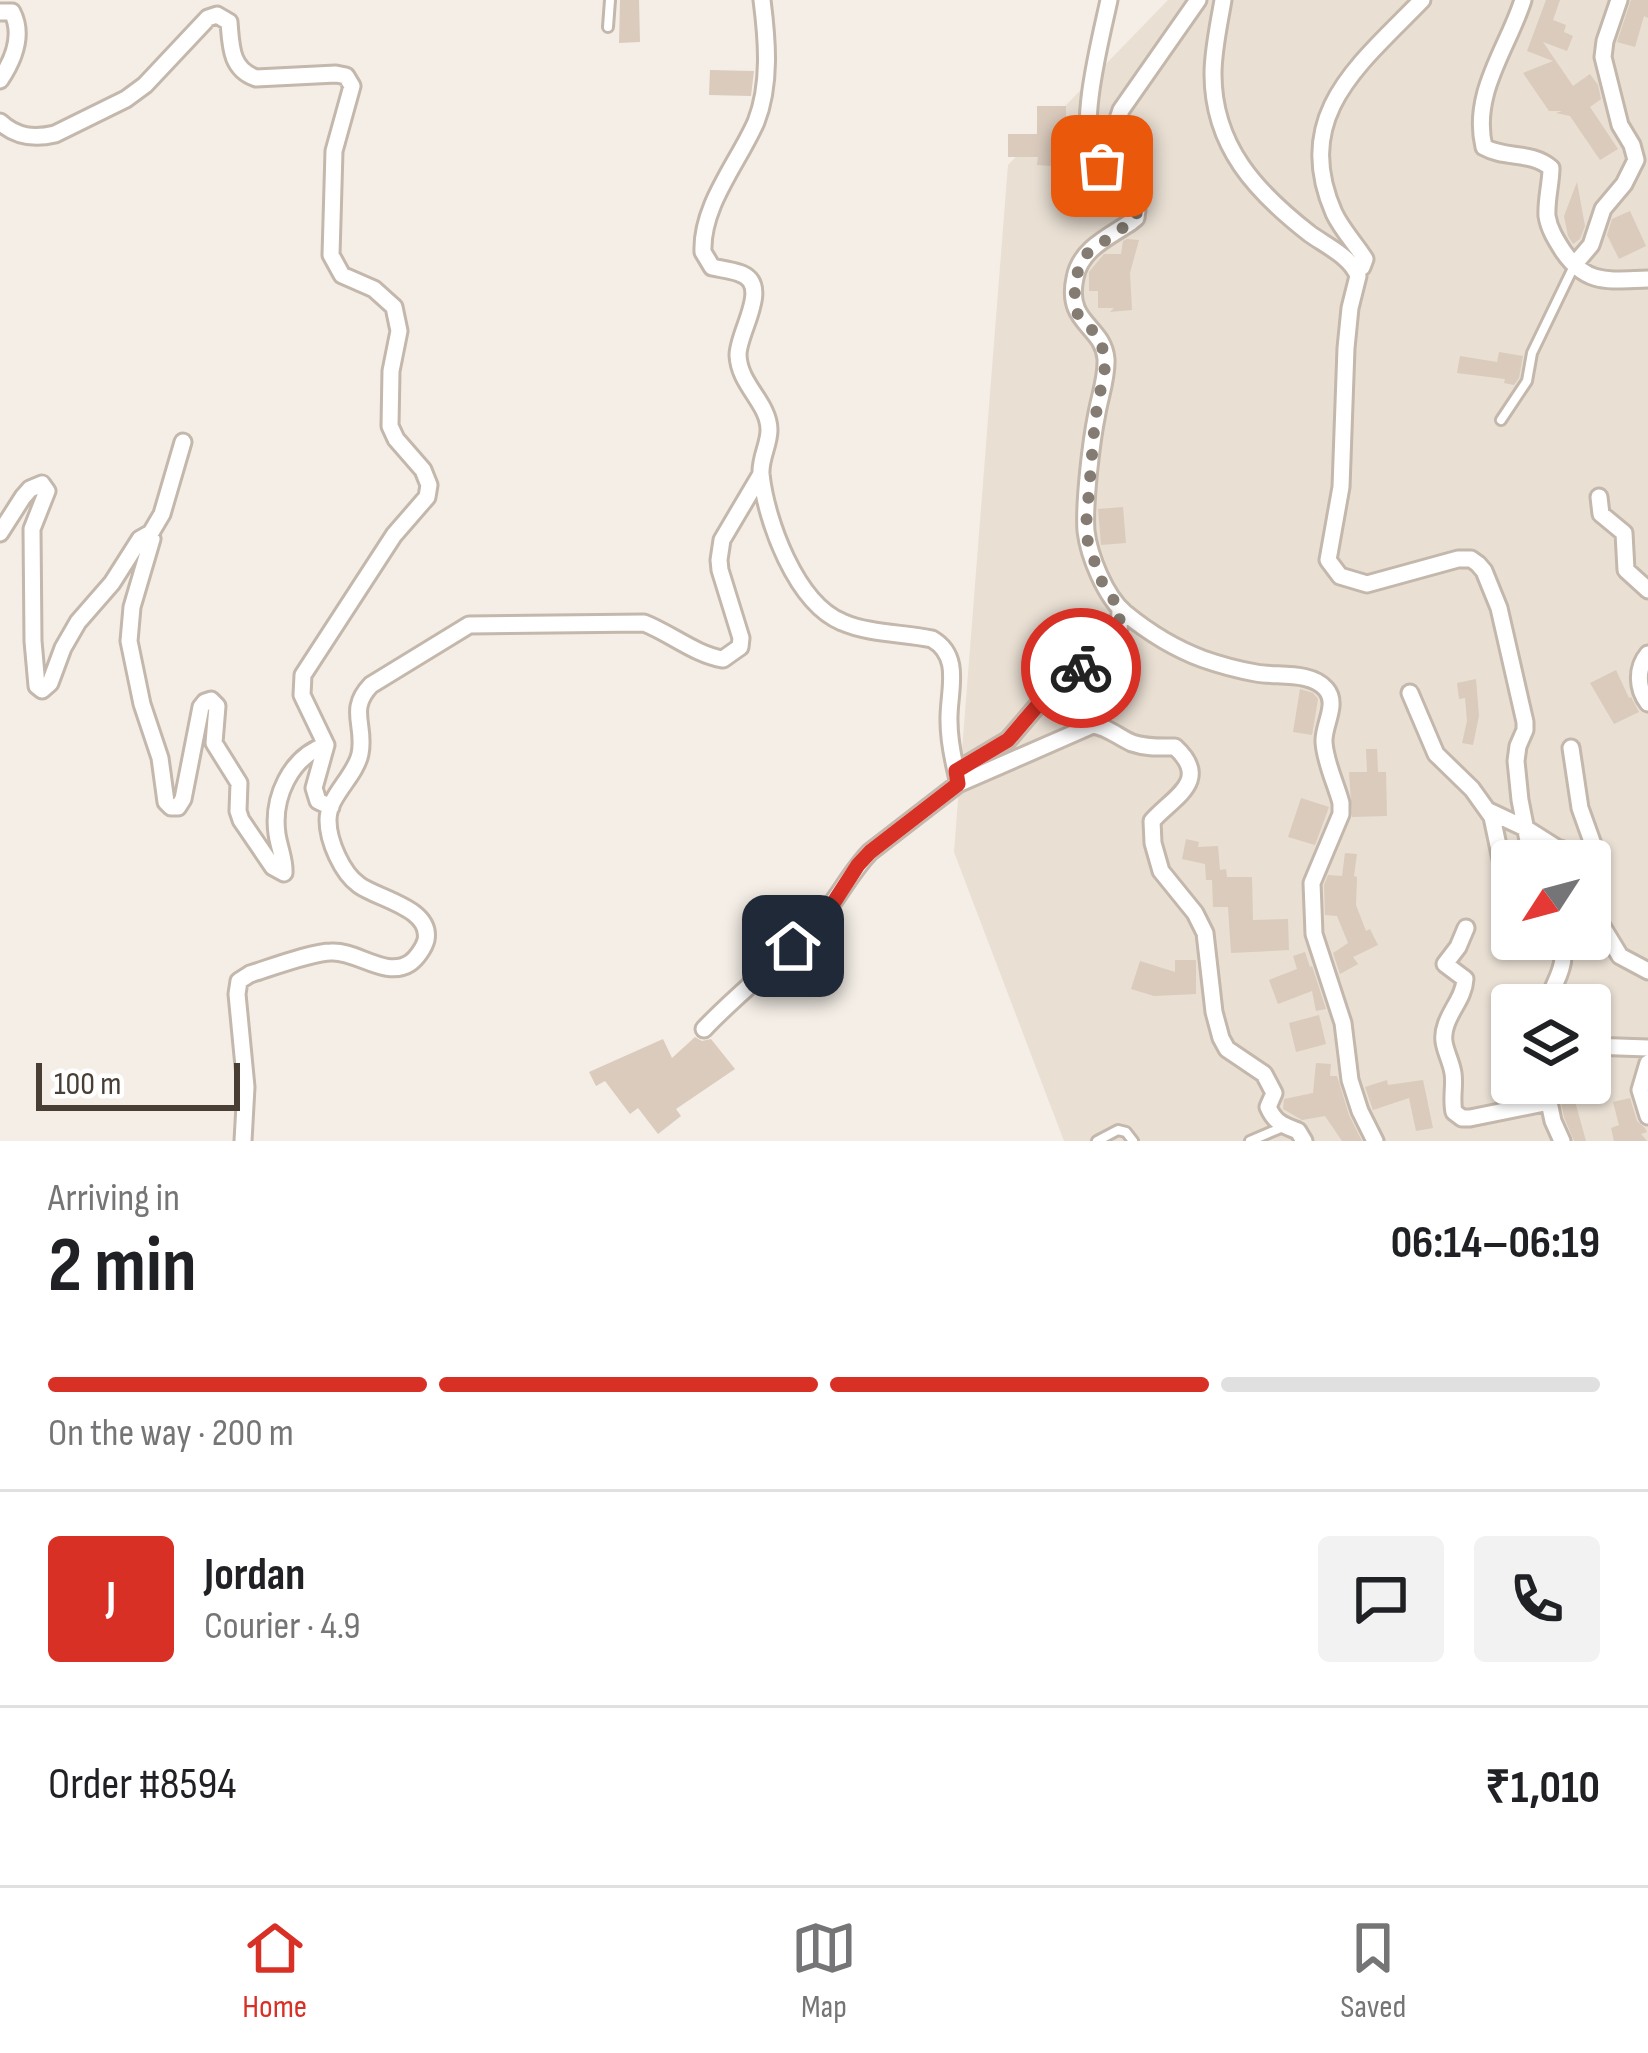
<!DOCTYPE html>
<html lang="en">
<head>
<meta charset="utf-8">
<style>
  :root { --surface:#fff; --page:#f2f2f2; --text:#202124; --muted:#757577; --line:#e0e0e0; --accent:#d93025 }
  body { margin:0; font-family:"Sofia Sans Condensed",sans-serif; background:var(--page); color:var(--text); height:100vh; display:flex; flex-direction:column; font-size:45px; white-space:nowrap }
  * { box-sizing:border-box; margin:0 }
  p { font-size:39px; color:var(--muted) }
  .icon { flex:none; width:66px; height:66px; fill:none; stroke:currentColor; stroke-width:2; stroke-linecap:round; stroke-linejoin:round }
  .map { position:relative; height:1141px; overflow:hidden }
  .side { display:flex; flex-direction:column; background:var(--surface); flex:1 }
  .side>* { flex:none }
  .needle { width:78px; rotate:234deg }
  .buttons { position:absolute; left:1491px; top:840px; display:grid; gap:24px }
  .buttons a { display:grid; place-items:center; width:120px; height:120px; border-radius:12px; background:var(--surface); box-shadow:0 3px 9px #0004; font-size:60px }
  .scale { position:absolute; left:36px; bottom:30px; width:204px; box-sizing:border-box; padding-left:12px; border:6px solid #483e34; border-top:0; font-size:33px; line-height:42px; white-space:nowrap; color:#483e34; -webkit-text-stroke:9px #fff; paint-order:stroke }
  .pin { position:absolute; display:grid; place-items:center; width:102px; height:102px; color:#fff; margin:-51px; border-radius:24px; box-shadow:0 6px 18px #0006 }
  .courier { position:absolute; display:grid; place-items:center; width:120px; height:120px; margin:-60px; border:9px solid #d93025; border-radius:50%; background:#fff; color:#222; box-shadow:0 3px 15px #0007 }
  .overview em { font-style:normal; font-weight:700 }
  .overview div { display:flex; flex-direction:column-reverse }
  .overview { display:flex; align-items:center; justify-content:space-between; height:204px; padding:0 48px }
  h1 { font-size:78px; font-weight:700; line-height:90px }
  .bar { display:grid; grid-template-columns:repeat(4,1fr); gap:18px 12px; align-content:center; height:144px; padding:0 48px }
  .bar i { height:15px; border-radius:9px; background:var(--line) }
  .bar .current { background:var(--accent) }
  .bar p { grid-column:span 4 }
  .line { display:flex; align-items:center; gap:30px; padding:0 48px; border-top:3px solid var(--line) }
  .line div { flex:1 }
  .round { display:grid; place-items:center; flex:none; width:126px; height:126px; border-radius:12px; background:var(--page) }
  .tab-bar { display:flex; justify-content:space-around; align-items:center; height:168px; border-top:3px solid var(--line); background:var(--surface); font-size:33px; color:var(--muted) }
  .tab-bar a { display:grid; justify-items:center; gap:6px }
  .tab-bar .current { color:var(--accent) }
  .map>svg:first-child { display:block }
  .residential { fill:#e9dfd3; fill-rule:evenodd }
  .building { fill:#dacbbd }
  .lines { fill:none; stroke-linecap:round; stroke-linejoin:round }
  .service-casing { stroke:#c4b7ab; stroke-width:14 }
  .minor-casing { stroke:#c4b7ab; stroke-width:21 }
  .service { stroke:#fff; stroke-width:8 }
  .minor { stroke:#fff; stroke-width:15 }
  .done { stroke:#847c72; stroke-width:12; stroke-dasharray:0 21.6 }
  .route { stroke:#d93025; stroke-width:15 }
</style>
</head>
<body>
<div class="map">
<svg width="1648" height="1141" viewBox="0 0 1648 1141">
  <rect width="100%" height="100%" fill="#f4eee6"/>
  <path class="residential" d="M1168,0h480v1141h-584l-110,-289 54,-687zM1512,861h78v78h-78zM1512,1005h78v78h-78z"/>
  <path class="building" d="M620,0h19l1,42 -21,1z
    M1546,0h14l-7,20 13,5 -2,7 9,4 -6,15 -24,-9 30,44 17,-12 8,11 3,14 -11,8 28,42 -18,11 -30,-44 -14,-3 6,-2h-13l-26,-38 30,-12 -26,-10z
    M1631,0h17v18l-4,-2 -9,31 -18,-5z
    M710,70l44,1 -3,25 -42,-1z
    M1037,106h29v18h7v12h-20l-2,30 -14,-1 1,-8h-30v-23h29z
    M1577,182l8,44 -5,13 -7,5 -5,-8 -4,-20z
    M1630,211l16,35 -27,13 -12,-24 5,-16z
    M1127,239l12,1 -9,33 2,37 -22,2 4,-4h-16v-17h-9v-19l15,-18h17l2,-13z
    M1499,352l24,4 -4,22 -5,7 -10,-2 1,-4 -48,-6 3,-17 37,6z
    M1123,507l3,36 -25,2 -3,-36z
    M1616,670l13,28 2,-1 8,15 -25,12 -24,-41z
    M1476,679l3,37 -6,29 -11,-2 5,-22 -2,-23 -6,1 -2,-16z
    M1300,689l13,4 5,6 -6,36 -19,-3z
    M1366,749h11l1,23h8l1,44 -35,1 -3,-45h18z
    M1301,798l28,9 -14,38 -27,-8z
    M1186,839l13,3 -1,5 20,-1 2,24 6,-1 1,8h25l1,43 35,-1 1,31 -58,3 -3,-46h-15l-1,-27h-6l-1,-16 -23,-5z
    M1345,853l12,1 -3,22 3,1 -1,28 10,26 4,-2 8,16 -25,12 5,7 -18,10 -7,-21 15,-10 -11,-27 -12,-1 -1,-30 4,-10 14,1z
    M1305,952l5,15 2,-1 14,43 -10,2 -4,-20 -34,13 -9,-24 28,-11 -4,-13z
    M1175,960h21v34l-42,2 -23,-7 9,-28 35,11z
    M1319,1015l7,29 -30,8 -7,-29z
    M695,1037l7,4 9,-2 24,30 -59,40 5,7 -23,18 -20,-26 -8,6 -25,-33 -9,5 -7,-14 74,-33 9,19z
    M1316,1063l15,1 -1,12h7l12,39 13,26h-20l-17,-25 -23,4 -19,-11 1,-10 29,-6z
    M1387,1080l1,5 35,-5 10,48 -17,3 -7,-33 -36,12 -8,-23z
    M1557,1083h19l1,10 -4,1 13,47h-12l-10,-24z
    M1630,1098l7,23 8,7 2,4 -6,2 6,7h-33l-3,-13 8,-3 -6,-23z"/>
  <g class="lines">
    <defs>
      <path id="service" d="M608,27l2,-27
        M1501,420l26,-39 5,-28 42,-87
        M1097,1141l21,-11 8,2 7,9
        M1250,1141l33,-14"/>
      <path id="minor" d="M762,0c5,39 9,84 -6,122 -18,41 -55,84 -53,130l9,15c9,2 19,3 27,6 34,11 -1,58 -1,82 1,30 31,48 31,75 0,15 -9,28 -8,44 5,47 35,129 81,148 27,12 62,11 90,17 31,18 16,53 17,82 0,18 3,33 7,50
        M1109,0c-7,34 -33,130 -14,159 12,18 31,32 42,51l-1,8 -5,4c-22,15 -51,27 -56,56 -10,46 28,47 31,81 1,18 -6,37 -9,54 -6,29 -13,91 -11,118 3,25 19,65 39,82 22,18 51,36 78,46 17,6 36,11 53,14 21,4 55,-2 70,16 13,15 -3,36 -2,53 1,20 12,42 17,61v11l-29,69 2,51 29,89 7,57 10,31 15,30
        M1223,0c-4,24 -10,50 -10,74 0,72 43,118 97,160 17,12 41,23 48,42l-8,32 -4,40 -5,139 -13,73 12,16 27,8 91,-25h13l7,5 6,7 15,37 26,114v8l-7,16 -2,15 4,39 12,61
        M1523,0c-15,48 -52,93 -39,147 21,12 47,4 67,21 0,15 -5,32 -4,48 2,13 9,24 16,35 24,35 46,29 85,28
        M0,12h12c12,23 2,47 -12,68
        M0,122c16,15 34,17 55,12l71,-35 19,-14 63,-67 9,-3 12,7c2,23 1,47 27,56l80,-4 10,2 6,10 -18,65 -3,104 11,20 32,14 20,18 5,24 -8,40 -1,55 6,13 27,31 6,15 -2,12 -33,38 -91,140 -1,20 24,50 -12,43 4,13 13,6
        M1102,166l19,-56 77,-110
        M1574,265l17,-20 12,-36 21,-25 12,-24 -4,-15 -12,-20 -17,-68 2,-16 14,-41
        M1357,270l5,-3 3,-8c-10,-16 -23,-29 -31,-46 -43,-98 26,-149 88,-213
        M1599,497l2,17 23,19 2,37 22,20
        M0,533l23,-36 7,-8 12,-5 5,7 -15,38 1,112 4,45 5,4 8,-7 13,-35 15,-26 34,-39 28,-44 7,-4 5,4 -20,68 -3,34 13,63 18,54 6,44 5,5h7l5,-8 18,-92 4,-5 6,-2 6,6 -3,37 25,40 -1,28 3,9 32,47 11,6c1,-13 -5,-25 -7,-39 -5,-36 13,-77 49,-89
        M149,536l13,-22 21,-72
        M1648,654c-12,14 -11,35 0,49
        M1410,693l26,61 36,35 20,28 10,47 10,14
        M1571,748l9,60 19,53 1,62 20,33 28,15
        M958,781l-2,-10 52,-31 47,-55 26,-17 30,-26 8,-12 1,-20
        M1489,811l38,18 30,19 42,13
        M1466,928l-8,19 -13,17 20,15c-1,18 -14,30 -19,46 -7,19 4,30 7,48 2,12 -2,26 1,39l8,6h8l79,-16
        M1543,939l11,6 9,13c-1,18 -13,30 -15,47
        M704,1029c35,-37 75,-67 110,-103 22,-23 34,-51 56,-74l88,-68 135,-59c15,2 25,12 39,18 14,5 29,4 43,4 37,34 -2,50 -23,74l1,22 8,28 34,42 10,20 9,79 7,26 6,11 37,25 10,19 -6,14c7,16 15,18 30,24l6,10
        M1590,1046l58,2
        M1648,1063l-8,27 8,26
        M1545,1083l8,38 9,20
        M243,1141l3,-54 -9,-93 2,-13 11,-7c20,-6 62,-22 81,-22 25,-2 55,27 79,11 6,-4 14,-15 16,-23 6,-32 -48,-41 -67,-55 -17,-12 -31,-44 -31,-65 0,-24 27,-43 32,-66 6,-29 -13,-44 11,-69l98,-60 175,-2c26,10 52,32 79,36l17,-12 1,-9 -21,-68 -1,-10 3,-20 39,-66"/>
    </defs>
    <use href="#service" class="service-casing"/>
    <use href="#minor" class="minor-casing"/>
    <use href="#service" class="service"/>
    <use href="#minor" class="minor"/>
  </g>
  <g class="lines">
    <path class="done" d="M1081,668l30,-26 8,-12 1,-20 -19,-30 -13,-37 -2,-17 9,-107 11,-57 -6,-23 -24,-27 -2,-31 11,-26 46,-33 5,-4 1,-8 -35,-44"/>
    <path class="route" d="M793,946l41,-44 24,-37 12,-13 88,-68 -2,-13 52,-31 47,-55 26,-17"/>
  </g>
</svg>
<div class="buttons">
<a><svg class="needle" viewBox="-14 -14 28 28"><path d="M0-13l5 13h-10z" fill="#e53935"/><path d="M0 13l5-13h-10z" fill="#757577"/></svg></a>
<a><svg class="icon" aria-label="layers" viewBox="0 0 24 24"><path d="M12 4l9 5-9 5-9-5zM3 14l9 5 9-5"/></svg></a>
</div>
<div class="scale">100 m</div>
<div class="pin" style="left:1102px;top:166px;background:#ea580c"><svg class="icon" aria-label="bag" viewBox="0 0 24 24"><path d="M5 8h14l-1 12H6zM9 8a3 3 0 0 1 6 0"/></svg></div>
<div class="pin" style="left:793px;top:946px;background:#1f2937"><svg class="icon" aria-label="home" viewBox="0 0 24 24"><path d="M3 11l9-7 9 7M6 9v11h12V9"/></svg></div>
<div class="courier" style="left:1081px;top:668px"><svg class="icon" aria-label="bike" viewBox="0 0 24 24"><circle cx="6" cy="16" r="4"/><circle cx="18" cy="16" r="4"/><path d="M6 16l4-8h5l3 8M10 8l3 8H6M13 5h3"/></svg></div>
</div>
<section class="side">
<div class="overview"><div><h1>2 min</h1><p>Arriving in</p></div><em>06:14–06:19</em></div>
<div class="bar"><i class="current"></i><i class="current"></i><i class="current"></i><i></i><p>On the way · 200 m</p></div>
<div class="line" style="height:216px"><b class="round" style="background:var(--accent);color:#fff">J</b><div><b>Jordan</b><p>Courier · 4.9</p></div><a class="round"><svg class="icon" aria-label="chat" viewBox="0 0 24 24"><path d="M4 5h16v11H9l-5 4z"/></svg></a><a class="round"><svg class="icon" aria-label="phone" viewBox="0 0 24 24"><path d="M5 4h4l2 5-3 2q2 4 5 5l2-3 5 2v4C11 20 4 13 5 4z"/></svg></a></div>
<div class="line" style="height:156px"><div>Order #8594</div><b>₹1,010</b></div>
</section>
<nav class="tab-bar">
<a class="current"><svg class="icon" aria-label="home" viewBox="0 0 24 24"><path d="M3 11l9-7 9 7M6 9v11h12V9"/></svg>Home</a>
<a><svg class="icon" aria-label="map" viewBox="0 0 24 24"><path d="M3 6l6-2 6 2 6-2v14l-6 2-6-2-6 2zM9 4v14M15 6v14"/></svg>Map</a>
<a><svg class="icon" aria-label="saved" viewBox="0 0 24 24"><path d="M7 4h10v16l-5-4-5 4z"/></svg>Saved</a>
</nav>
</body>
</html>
